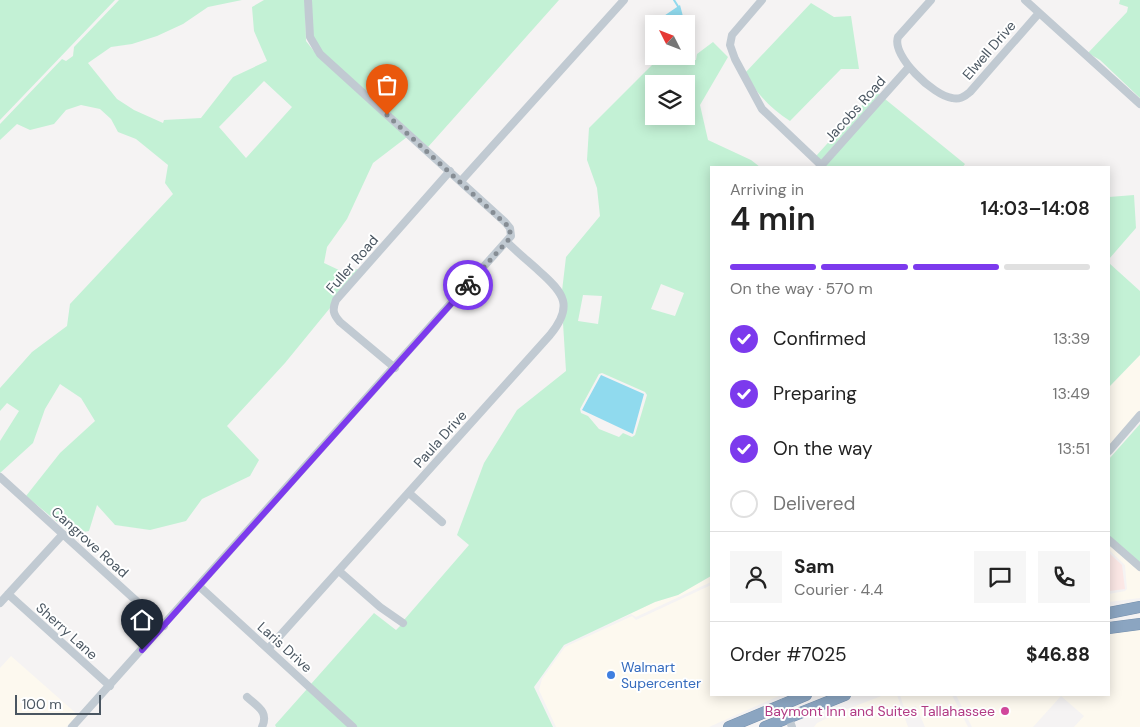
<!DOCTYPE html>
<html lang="en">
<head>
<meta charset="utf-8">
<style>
  :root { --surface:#fff; --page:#f6f6f6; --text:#222; --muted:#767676; --line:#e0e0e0; --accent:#7c3aed }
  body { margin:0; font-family:"DM Sans",sans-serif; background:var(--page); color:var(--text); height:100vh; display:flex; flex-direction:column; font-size:19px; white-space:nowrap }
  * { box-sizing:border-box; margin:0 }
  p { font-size:16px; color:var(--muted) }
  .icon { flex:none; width:28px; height:28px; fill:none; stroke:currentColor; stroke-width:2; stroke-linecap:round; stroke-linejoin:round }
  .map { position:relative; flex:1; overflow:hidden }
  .drawer { position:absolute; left:710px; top:166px; width:400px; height:530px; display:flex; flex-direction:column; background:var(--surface); border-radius:0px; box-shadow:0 2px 12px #0003 }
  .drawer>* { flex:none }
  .needle { width:32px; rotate:312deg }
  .tools { position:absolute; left:645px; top:15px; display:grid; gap:10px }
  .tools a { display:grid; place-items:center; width:50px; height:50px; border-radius:0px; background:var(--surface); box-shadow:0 2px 12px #0003; font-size:25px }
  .scale { position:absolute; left:15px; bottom:12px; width:86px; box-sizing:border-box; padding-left:5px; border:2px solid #4a5661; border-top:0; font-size:14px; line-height:18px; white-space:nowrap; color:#4a5661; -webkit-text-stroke:4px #fff; paint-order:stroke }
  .pin { position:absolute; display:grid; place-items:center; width:42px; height:42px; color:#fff; margin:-51px -21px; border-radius:50% 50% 50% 0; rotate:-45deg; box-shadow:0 0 5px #0007 }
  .pin .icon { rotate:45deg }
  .courier { position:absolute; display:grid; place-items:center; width:50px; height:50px; margin:-25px; border:4px solid #7c3aed; border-radius:50%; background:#fff; color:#222; box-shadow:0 1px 6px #0007 }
  .summary em { font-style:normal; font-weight:600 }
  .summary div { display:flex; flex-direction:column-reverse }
  .summary { display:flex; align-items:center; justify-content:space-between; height:85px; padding:0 20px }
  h1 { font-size:32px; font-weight:600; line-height:38px }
  .bar { display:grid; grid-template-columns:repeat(4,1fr); gap:8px 5px; align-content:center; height:60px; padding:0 20px }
  .bar i { height:6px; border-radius:4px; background:var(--line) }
  .bar .current { background:var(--accent) }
  .bar p { grid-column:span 4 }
  .line { display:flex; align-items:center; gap:12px; padding:0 20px; border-top:1px solid var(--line) }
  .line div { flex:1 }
  .round { display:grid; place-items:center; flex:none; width:52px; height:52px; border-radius:0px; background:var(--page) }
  ol { padding:0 20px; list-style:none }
  li { display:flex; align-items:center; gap:15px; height:55px }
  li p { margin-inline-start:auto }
  li .icon { padding:5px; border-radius:50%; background:var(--accent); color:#fff; stroke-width:4 }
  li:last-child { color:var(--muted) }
  li i { width:28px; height:28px; border:2px solid var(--line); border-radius:50% }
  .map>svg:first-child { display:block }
  .commercial { fill:#fdf9ef }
  .medical { fill:#fce8e6 }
  .green { fill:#c3f1d5; fill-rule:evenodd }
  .water { fill:#90daee }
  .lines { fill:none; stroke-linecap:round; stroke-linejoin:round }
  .stream { stroke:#90daee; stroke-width:2 }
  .highway-casing { stroke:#7690ad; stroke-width:12 }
  .minor { stroke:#c1cad2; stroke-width:8 }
  .highway { stroke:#8ba5c1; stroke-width:11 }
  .done { stroke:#868d94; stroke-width:5; stroke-dasharray:0 9 }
  .route { stroke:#7c3aed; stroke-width:6 }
  .shop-dot { fill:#3f7fe0; stroke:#fff; stroke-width:2 }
  .hotel-dot { fill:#d1479c; stroke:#fff; stroke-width:2 }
  .labels { text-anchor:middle; stroke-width:4; stroke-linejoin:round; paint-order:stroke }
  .street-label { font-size:14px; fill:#4a5661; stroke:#fff }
  .shop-label { font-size:14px; fill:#366cbe; stroke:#fff; text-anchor:start }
  .hotel-label { font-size:14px; fill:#b23c85; stroke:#fff; text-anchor:end }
</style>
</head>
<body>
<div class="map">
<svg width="1140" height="727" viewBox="0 0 1140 727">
  <rect width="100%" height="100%" fill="#f5f3f3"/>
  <path class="commercial" d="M1140,355v56l-31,35v-59z
    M1109,543l31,28v27l-31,4v-8l16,-3 2,-2 -2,-24 -16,-15z
    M711,576v6l-75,35 -5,-3 -27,12 51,-24 23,-7z
    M711,585v110h70l-72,32h-153l-17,-37 3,-11 23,-32 67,-31 4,4z
    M1140,629v98h-66l10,-11 -23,-20 -28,31h-61l-16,-32h153v-61z
    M11,656l67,59 -12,12h-66v-59z
    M884,695h13l11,32h-94l3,-4 25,-12z
    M900,695h52l16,32h-43l-9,-21 -11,5z"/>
  <path class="medical" d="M1109,553l13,12 3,24 -16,2z"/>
  <path class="green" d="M0,0h115l-115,120z
    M119,0h123l-34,7 -25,17 -26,12 -25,8 -21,3 -23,16 29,36 17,11 29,13 1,-3 37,-2 32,-41 34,-16 -13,-30 -2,-24 12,-7h41l1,41 7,9 94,87 -34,26 -26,56 -20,28 -3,16 17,8 18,-2 -26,29 -3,10 -45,55 -58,63 32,34 -9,16 -48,23 -16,22 -36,9 -35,-5 -18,-20 -8,26 -17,3 -46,-38 34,-43 35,-32 -14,-23 -21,-14 -15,25 -12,34 -33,30v-32l19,-30 -12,-8 -7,8v-23l32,-36 35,-26 3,-22 103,-110 -8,-11 3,-18 -32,-26 -18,-7 -7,-13 -11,-10 -19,-4 -15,5 -12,14 -24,6 -13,-6 -17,16v-16l62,-65 4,2 7,-5 1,-9zM264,81l28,26 -46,51 -27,-31z
    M311,0h248l-131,147 -106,-95 -9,-15z
    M1120,0h20v98l-40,-38 -12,-7 39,-41 1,-5 -9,-3z
    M811,3l23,14 17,-1 8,53h-18l-51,52c-19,-12 -34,-28 -45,-48z
    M713,42l15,15 -28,48 8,35 43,20 9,7 -49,1v408l-33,19 -23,7 -91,43 -30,42 19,40h-196l-46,-43 63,-71 22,17 5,-5 3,2 3,-5 -3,-2 65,-75 -12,-10 27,-72 33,-53 49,-39 -3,-48 4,-19 -5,-13 4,-34 34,-41 -3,-28 -10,-28 2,-32 69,-69 4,3 34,-2 1,-6zM654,84h32v32h-32zM661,284l23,9 -9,23 -24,-7zM583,295l19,1 -4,28 -20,-3zM602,373l43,19 2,3 -12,40 -3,2 -9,-4 -4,4 -20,-8 -11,-13 -7,-3 -1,-4 19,-35z
    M875,91l5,4 -59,65 -5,-4z
    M885,99l80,65 -3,4h-139z
    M1134,195l2,33 -27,31v-62z
    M1109,263l31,28v64l-31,32z
    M1140,424v139l-31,-27v-77z
    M307,689l42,38h-73l-1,-2z"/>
  <path class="water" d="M680,5l5,19h-31v25l-5,-20 3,-5z
    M601,375l43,19 -11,40 -51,-24z"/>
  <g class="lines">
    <path class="stream" d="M674,0l5,8"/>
    <defs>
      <path id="highway" d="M1109,613l31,-6
        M1109,628l31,-4
        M729,727l77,-32
        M765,727l80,-32"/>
    </defs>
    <use href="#highway" class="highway-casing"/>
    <path class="minor" d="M762,0l-30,35 -2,10 5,14 27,50 59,56
      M931,0l-33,37c-7,19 36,59 54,61 7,2 12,-1 18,-6l69,-79
      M1025,0l115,104
      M819,168l90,-101
      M461,181l163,-181
      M395,368l-55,-46c-7,-8 -8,-12 -4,-22l114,-129
      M1109,451l31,-36
      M0,477l164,149
      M409,493l33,29
      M1109,540l31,27
      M339,571l41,36 23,16
      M199,586l154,141
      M8,594l102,92
      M0,603l63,-69
      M268,649l282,-314c24,-29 14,-42 -11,-64 -11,-10 -22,-19 -32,-29
      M247,697c11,10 22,15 15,30
      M783,703l9,24
      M72,727l439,-491 -1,-8 -5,-6 -185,-168 -10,-17 -2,-37"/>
    <use href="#highway" class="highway"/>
  </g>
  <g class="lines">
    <path class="done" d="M387,115l123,113v10l-42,47"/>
    <path class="route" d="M142,650l326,-365"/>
  </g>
  <circle class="shop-dot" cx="611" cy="675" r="5"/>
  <circle class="hotel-dot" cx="1005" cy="711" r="5"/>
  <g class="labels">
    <g class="street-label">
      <text transform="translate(989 50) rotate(-49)" y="5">Elwell Drive</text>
      <text transform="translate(855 109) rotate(-48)" y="5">Jacobs Road</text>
      <text transform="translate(352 264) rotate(-49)" y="5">Fuller Road</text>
      <text transform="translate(440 439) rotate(-48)" y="5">Paula Drive</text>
      <text transform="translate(90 542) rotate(42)" y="5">Cangrove Road</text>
      <text transform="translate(67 631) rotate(42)" y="5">Sherry Lane</text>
      <text transform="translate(285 647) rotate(42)" y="5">Laris Drive</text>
    </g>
    <g class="shop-label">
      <text x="621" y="672">Walmart<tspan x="621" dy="16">Supercenter</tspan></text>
    </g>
    <g class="hotel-label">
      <text x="995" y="716">Baymont Inn and Suites Tallahassee</text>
    </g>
  </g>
</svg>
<div class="tools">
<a><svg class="needle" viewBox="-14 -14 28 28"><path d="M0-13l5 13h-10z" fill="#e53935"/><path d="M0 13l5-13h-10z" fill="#767676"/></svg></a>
<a><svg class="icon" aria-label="layers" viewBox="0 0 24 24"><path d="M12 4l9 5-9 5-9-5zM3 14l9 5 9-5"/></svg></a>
</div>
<div class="scale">100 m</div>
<div class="pin" style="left:387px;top:115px;background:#ea580c"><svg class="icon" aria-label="bag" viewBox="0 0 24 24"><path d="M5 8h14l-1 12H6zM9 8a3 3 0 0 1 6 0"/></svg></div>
<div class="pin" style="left:142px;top:650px;background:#1f2937"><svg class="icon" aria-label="home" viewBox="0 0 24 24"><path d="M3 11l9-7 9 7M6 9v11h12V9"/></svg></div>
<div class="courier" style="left:468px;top:285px"><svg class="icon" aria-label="bike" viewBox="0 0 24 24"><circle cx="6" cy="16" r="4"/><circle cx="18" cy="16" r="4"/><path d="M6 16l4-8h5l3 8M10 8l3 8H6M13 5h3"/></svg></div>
<section class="drawer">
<div class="summary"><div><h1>4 min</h1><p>Arriving in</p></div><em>14:03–14:08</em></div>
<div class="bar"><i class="current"></i><i class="current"></i><i class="current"></i><i></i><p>On the way · 570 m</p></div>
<ol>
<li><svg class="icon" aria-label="check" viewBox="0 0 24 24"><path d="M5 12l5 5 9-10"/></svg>Confirmed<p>13:39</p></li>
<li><svg class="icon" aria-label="check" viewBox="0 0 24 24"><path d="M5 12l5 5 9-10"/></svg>Preparing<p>13:49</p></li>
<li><svg class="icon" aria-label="check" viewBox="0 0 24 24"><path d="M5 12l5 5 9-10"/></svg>On the way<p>13:51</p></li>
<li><i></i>Delivered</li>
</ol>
<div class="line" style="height:90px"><a class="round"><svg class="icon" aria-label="person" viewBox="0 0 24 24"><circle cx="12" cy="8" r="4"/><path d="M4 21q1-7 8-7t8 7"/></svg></a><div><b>Sam</b><p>Courier · 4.4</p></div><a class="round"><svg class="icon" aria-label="chat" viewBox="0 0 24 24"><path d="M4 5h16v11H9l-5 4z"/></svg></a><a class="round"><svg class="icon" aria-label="phone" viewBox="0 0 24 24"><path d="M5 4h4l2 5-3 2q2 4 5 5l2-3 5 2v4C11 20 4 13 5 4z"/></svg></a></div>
<div class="line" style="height:65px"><div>Order #7025</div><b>$46.88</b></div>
</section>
</div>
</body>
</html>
